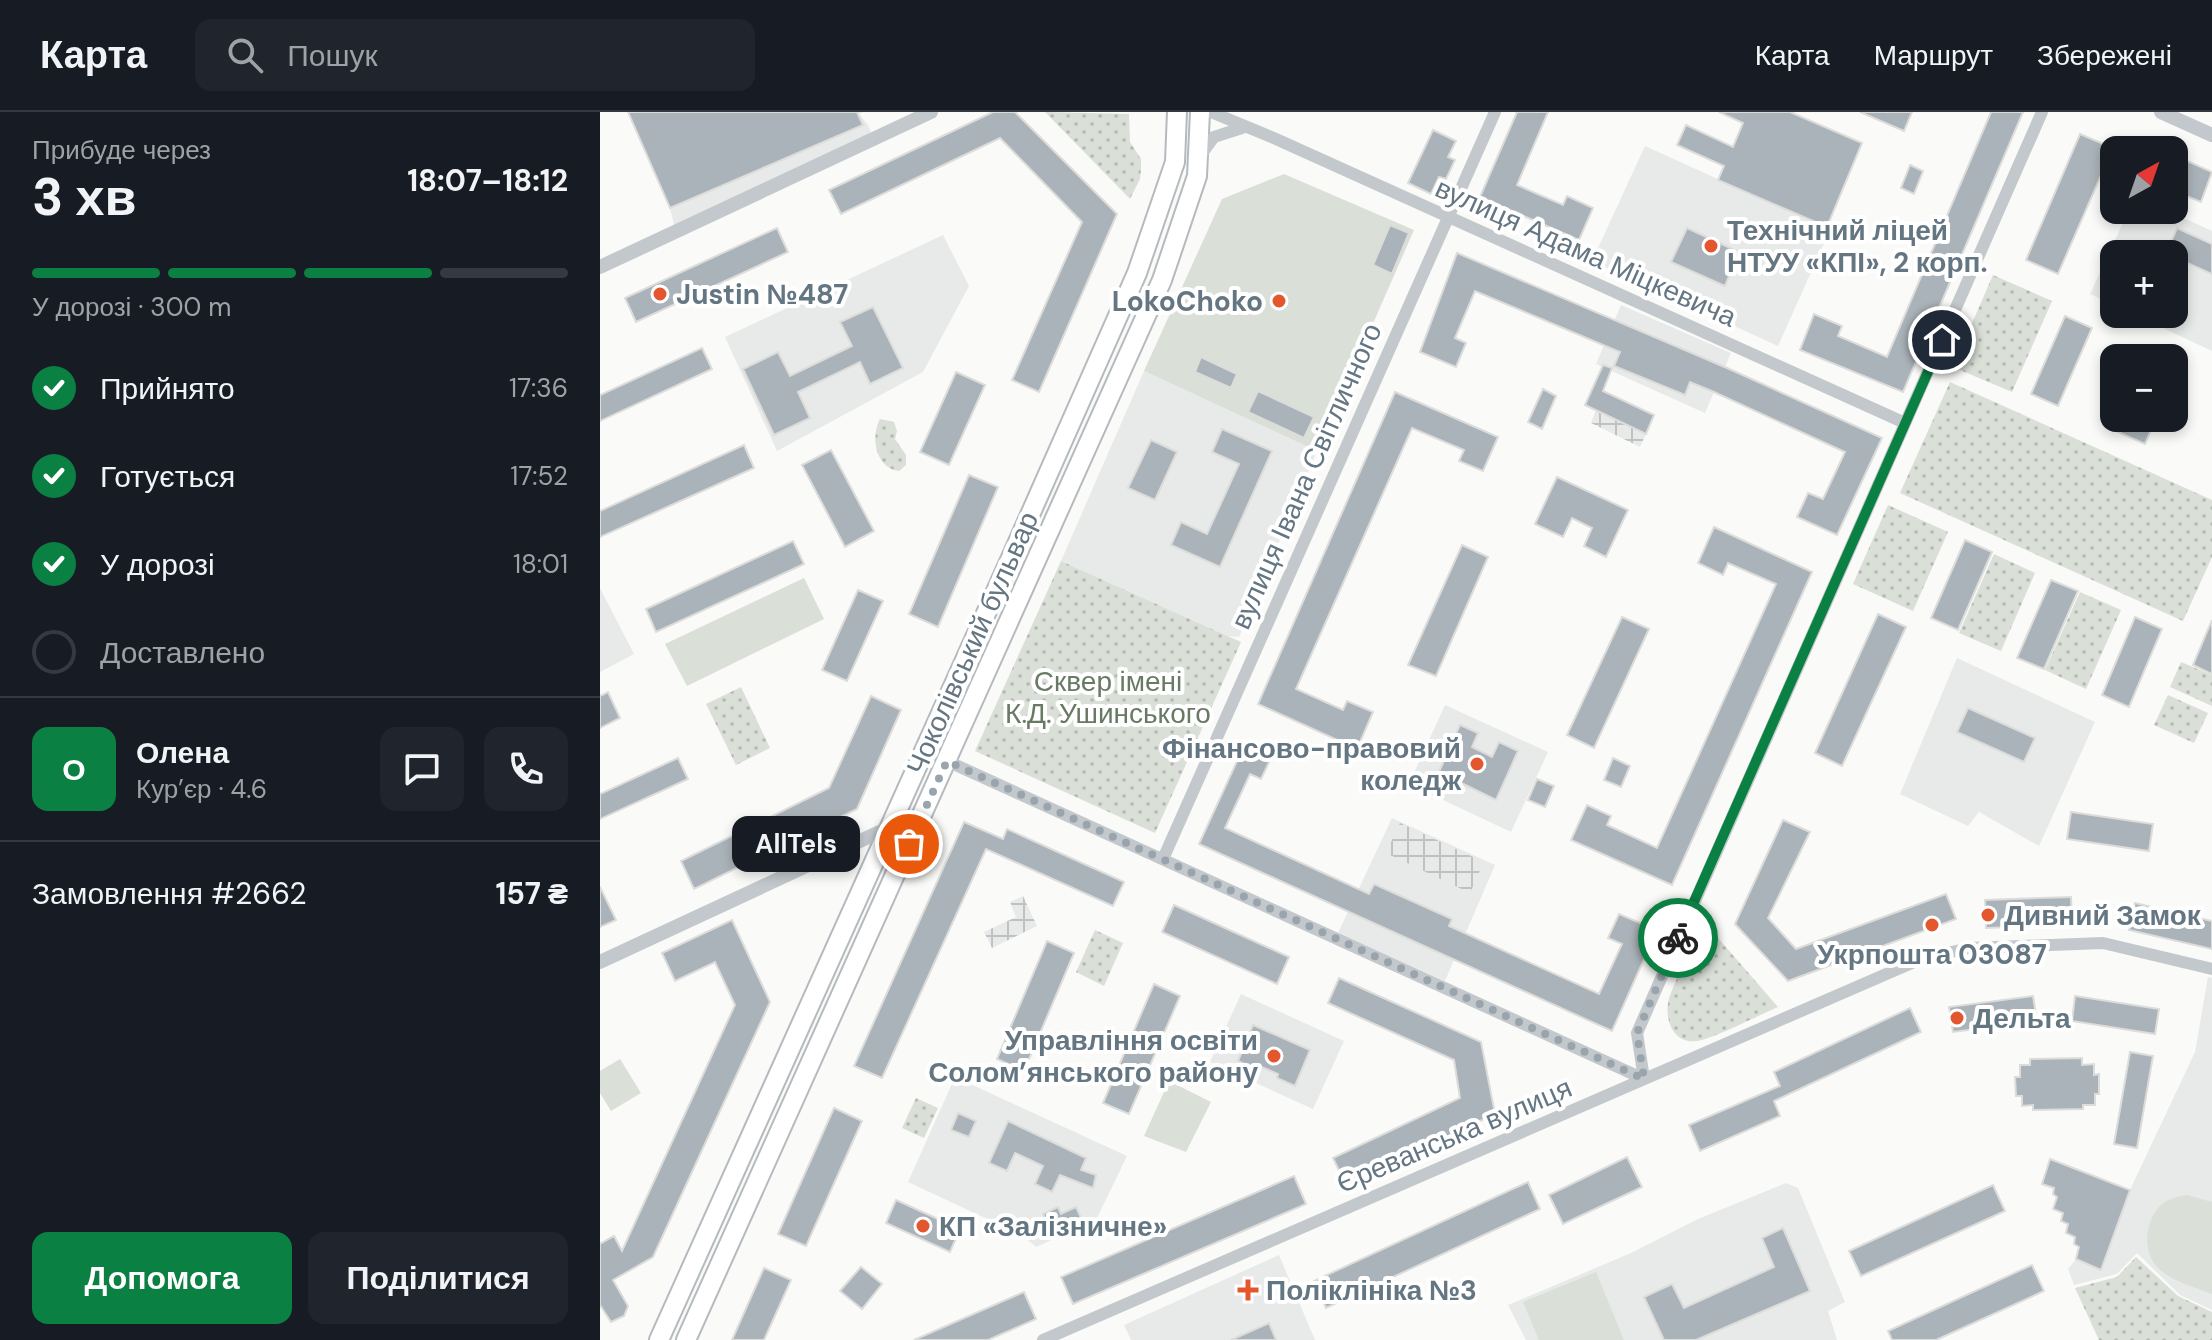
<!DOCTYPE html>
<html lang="uk">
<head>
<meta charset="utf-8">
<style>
  :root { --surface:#171b24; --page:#20242c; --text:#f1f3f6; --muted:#9ea1a6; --line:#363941; --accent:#0b8043 }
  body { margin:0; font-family:"DM Sans",sans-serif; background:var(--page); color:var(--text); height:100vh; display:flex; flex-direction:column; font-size:30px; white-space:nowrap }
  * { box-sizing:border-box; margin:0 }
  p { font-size:26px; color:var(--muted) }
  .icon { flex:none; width:44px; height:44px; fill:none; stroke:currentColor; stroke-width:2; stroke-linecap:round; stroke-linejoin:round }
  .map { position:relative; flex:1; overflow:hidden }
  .side { display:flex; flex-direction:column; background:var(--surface); width:600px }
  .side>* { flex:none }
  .needle { width:52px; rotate:40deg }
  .buttons { position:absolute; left:1500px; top:24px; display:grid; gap:16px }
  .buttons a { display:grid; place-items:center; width:88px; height:88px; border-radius:16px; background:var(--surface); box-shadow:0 4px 12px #0003; font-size:40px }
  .pin { position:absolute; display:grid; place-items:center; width:68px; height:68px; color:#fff; margin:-34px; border:4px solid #fff; border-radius:50%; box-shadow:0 2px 8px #0007 }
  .courier { position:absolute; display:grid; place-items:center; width:80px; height:80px; margin:-40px; border:6px solid #0b8043; border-radius:50%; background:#fff; color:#222; box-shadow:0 2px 10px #0007 }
  .bubble { position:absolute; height:56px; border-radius:16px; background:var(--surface); box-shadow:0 4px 12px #0003; font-size:26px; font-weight:700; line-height:56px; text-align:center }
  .head em { font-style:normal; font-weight:700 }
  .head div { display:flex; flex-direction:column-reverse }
  .head { display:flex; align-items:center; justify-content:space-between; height:136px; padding:0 32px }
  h1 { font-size:52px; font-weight:700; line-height:60px }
  .bar { display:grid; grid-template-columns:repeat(4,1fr); gap:12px 8px; align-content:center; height:96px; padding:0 32px }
  .bar i { height:10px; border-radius:6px; background:var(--line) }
  .bar .selected { background:var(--accent) }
  .bar p { grid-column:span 4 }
  .line { display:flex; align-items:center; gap:20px; padding:0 32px; border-top:2px solid var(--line) }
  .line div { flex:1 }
  .round { display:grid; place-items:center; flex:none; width:84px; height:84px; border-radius:16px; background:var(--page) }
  ol { padding:0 32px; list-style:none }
  li { display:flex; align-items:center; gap:24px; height:88px }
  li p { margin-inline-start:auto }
  li .icon { padding:8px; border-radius:50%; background:var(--accent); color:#fff; stroke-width:4 }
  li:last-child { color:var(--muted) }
  li i { width:44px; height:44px; border:4px solid var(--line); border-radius:50% }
  .action { display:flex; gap:16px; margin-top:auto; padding:16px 32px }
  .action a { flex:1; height:92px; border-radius:16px; background:var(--accent); color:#fff; font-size:32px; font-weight:700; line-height:92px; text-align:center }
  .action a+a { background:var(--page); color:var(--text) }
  header { display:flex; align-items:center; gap:48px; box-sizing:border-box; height:112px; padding:0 40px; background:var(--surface); border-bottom:2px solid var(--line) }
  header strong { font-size:38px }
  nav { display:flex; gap:44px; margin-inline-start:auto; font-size:28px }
  .search { width:560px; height:72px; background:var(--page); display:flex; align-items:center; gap:20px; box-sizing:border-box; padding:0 28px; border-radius:16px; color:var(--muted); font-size:30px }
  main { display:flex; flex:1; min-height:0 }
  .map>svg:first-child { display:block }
  .built { fill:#e8e9e9 }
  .industrial { fill:url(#industrial-grid) }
  .grass { fill:url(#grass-dots) }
  .pitch { fill:#dadfd7 }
  .building { fill:#aab3b9; stroke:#dcdcda; stroke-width:2 }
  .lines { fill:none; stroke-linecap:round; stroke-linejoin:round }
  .primary-casing { stroke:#b5babe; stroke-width:22 }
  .minor { stroke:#c3c8cc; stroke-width:12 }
  .tertiary { stroke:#c3c8cc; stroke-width:14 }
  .primary { stroke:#fff; stroke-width:18 }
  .done { stroke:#99a4ac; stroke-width:8; stroke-dasharray:0 14.4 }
  .route { stroke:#0b8043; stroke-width:10 }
  .poi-dot { fill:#e4572e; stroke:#fff; stroke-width:3 }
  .labels { text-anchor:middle; stroke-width:8; stroke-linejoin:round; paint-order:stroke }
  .poi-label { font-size:28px; font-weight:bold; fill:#657683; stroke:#fff; text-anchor:start }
  .street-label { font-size:28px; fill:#657683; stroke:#fff }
  .park-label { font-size:28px; fill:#687a64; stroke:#fff }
</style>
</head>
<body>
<header>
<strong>Карта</strong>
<div class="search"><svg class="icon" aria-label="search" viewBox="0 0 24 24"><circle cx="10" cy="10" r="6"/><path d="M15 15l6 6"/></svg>Пошук</div>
<nav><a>Карта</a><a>Маршрут</a><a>Збережені</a></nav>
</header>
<main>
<section class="side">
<div class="head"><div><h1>3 хв</h1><p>Прибуде через</p></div><em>18:07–18:12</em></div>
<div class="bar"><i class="selected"></i><i class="selected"></i><i class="selected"></i><i></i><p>У дорозі · 300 m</p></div>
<ol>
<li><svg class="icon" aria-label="check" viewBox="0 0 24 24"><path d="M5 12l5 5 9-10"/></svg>Прийнято<p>17:36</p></li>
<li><svg class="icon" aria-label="check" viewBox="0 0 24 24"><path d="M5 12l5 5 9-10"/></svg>Готується<p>17:52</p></li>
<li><svg class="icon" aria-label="check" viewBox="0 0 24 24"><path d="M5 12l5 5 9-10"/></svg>У дорозі<p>18:01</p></li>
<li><i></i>Доставлено</li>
</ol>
<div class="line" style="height:144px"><b class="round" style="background:var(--accent);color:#fff">О</b><div><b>Олена</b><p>Кур’єр · 4.6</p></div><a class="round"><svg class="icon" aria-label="chat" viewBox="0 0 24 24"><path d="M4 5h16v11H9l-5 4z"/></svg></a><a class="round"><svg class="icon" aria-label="phone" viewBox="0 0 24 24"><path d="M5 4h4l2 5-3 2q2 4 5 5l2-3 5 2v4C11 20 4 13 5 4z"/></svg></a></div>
<div class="line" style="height:104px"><div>Замовлення #2662</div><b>157 ₴</b></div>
<div class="action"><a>Допомога</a><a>Поділитися</a></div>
</section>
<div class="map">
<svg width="1612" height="1228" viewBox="0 0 1612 1228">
  <defs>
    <pattern id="industrial-grid" width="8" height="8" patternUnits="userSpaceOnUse" patternTransform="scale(2)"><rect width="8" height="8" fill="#e8e9e9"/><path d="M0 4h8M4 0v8" fill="none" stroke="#c0c1c2"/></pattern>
    <pattern id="grass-dots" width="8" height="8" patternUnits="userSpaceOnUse" patternTransform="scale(2)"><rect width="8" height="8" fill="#dadfd7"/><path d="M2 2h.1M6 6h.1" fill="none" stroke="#b4b9b4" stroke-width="1.8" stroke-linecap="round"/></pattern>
  </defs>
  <rect width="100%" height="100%" fill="#fafaf8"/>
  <path class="built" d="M28,0h235l-4,2 9,11 4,10 -196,98 -6,-25z
    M1045,34l185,84 -52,116 -186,-85z
    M1529,98h37l46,21v120l-79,-37h41v-60h-60v51l-24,-11z
    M343,123l26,51 -46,86 -146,79 -52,-114z
    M1021,193l110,48 -26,60 -109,-49z
    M544,259l173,80 -78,186 -11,-1 -167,-75z
    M0,476l34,66 -34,18z
    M1357,546l138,64 -56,124 -60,-34 -11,14 -68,-32z
    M845,593l103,47 -37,80 -102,-48z
    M792,706l103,47 -50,116 -107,-48z
    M1608,865l4,1v332l-32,-15 -43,-42 -20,21 -43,11 -6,-16 8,-10 26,11 28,-80 65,-138z
    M641,882l103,47 -31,68 -103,-47z
    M355,965l172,79 -31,64 -60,27 -14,-12 -114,-53z
    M1186,1071l12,5 47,114 -17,9 9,29h-311l-18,-35 123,-52 67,-34z
    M679,1143l36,85h-184l-7,-15z"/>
  <path class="industrial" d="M996,298l50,24 -6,13 -49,-24z
    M800,711l84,39 -14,31 -84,-40z
    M423,784l14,30 -45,22 -8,-16 32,-15 -6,-15z"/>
  <path class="grass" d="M445,0l84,2 1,28 11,17v10l-1,10 -10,20z
    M1393,163l59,26 -40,91 -59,-25z
    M1350,270l262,118v57l-29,64 -283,-128z
    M280,307l14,3 3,9 -2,8 11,16v10l-7,6c-23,-3 -29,-33 -19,-52z
    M1288,393l60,27 -35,79 -60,-27z
    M1394,442l41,19 -34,78 -42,-18z
    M461,449l180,81 -86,191 -180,-82z
    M1480,480l41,18 -35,79 -41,-19z
    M1581,550l31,13v31l-42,-19z
    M141,575l29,61 -34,17 -30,-61z
    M1568,583l40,18 -14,30 -40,-18z
    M1105,811l73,84c-19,8 -63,31 -81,34 -22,3 -32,-18 -29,-38 3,-17 28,-61 37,-80z
    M495,818l28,13 -19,43 -28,-14z
    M316,986l22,10 -14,30 -22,-10z
    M1536,1145l42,39 34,16v28h-113l-24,-52 42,-11z"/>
  <path class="pitch" d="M684,62l130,56 -97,221 -173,-80 78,-172z
    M204,466l20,41 -137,67 -22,-42z
    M20,947l21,34 -30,18 -11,-18v-22z
    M569,969l42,21 -25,50 -42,-16z
    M1587,1083l25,7v92c-17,-7 -44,-14 -56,-28 -13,-16 -11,-43 3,-59 7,-8 18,-10 28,-12z
    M996,1160l28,68h-85l-16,-38z"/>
  <path class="building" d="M28,0h229l6,13 -193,83z
    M393,0h22l102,102 -78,178 -27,-12 70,-158 -82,-84 -159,76 -12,-24z
    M917,0h31l-31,73 46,20 4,-9 26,12 -14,32 -99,-43z
    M1119,0h71l72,31 -35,84 -109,-47 6,-14 -47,-21 9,-20 47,22 10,-24z
    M1260,0h52l-8,19z
    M1391,0h32l-120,280 -103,-42 14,-36 28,12 -4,10 49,21z
    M833,18l23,11 -8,16 7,3 -9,19 -7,-2 -8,17 -23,-11z
    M1480,22l33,14 -55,126 -32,-14z
    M1574,43l38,17 -11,30 -27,-11z
    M1310,53l13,6 -9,23 -13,-6z
    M790,113l19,8 -17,41 -19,-9z
    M177,116l11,24 -152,70 -11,-24z
    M1087,116l52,24 -14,34 -54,-24z
    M1577,116l35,16v30l-38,-17v-3l-8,-1z
    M857,141l270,115 155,70 -45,97 -40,-18 11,-24 15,6 22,-47 -131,-60 -24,-10 -5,13 -71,-29 6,-14 -145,-61 -20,47 11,5 -10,24 -36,-15z
    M273,195l30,61 -33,16 -10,-22 -62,30 12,26 -36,17 -31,-66 35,-17 12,24 62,-30 -12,-24z
    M1465,204l27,12 -34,78 -27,-12z
    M102,236l10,21 -112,52v-26z
    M601,245l36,17 -6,14 -36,-16z
    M1003,253l9,3 -9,23 51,24 -8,19 -61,-29z
    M356,260l29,13 -36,80 -29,-13z
    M943,277l13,7 -14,33 -14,-7z
    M658,279l56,26 -10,21 -56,-26z
    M795,280l103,45 -15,34 -24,-10 5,-11 -52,-22 -116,261 47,21 4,-9 26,11 -16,37 -99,-45z
    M1524,306h32l-11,26 -27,-12z
    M622,317l50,22 -52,116 -49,-22 10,-23 26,12 32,-70 -27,-12z
    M551,328l26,12 -22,48 -27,-12z
    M144,333l10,23 -154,69v-26z
    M231,338l43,81 -29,16 -43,-82z
    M369,363l29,12 -60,140 -29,-13z
    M957,365l71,33 -22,47 -22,-11 8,-18 -20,-10 -9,19 -28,-13z
    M1114,415l98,45 -140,313 -101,-45 16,-35 24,11 -4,9 50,23 119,-264 -48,-21 -5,12 -25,-12z
    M1365,428l27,12 -34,78 -27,-12z
    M193,429l11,23 -148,68 -10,-23z
    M862,433l26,12 -52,119 -28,-11z
    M1451,468l27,11 -34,78 -27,-11z
    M258,478l25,11 -36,80 -25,-11z
    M1278,502l28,13 -64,139 -27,-13z
    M1022,505l27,12 -55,119 -27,-13z
    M1535,505l27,12 -33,78 -27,-12z
    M1612,508v54l-19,-9z
    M8,580l12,26 -20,10v-32z
    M271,584l30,14 -44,99 -163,80 -13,-28 148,-73z
    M1368,596l67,30 -11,24 -67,-30z
    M860,613l18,8 -6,14 20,10 7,-15 19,9 -22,49 -57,-28z
    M644,634l27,12 -10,21 -11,-5 -25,54 144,66 5,-10 78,35 -3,7 150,68 23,-50 -14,-6 11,-24 38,16 -45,101 -413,-187z
    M78,646l10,21 -88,40v-25z
    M1013,646l17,8 -9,21 -17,-7z
    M937,667l17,7 -9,21 -17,-7z
    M1471,700l82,12 -4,27 -82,-12z
    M1183,708l27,12 -42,86 28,31 150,-55 10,25 -168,62 -53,-57z
    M364,710l39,17 4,-10 117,53 -11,24 -127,-57 -104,229 -28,-12z
    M0,775l16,33 -16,7z
    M1471,785l1,28 -86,3 -1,-28z
    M1535,791l77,18v28l-83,-19z
    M574,793l115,52 -12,27 -115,-52z
    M132,808l38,82 -117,255 -40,23 15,26 -4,10 -13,6 -11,-17v-61l14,-8 8,15 113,-246 -20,-43 -40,19 -13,-28z
    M447,829l27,12 -50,118 -27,-12z
    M739,866l142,64 14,72 -149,71 -13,-27 127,-60 -6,-38 -126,-57z
    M554,872l26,12 -51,118 -26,-11z
    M1433,884l4,25 -84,11 -4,-25z
    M1475,884l84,13 -4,25 -83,-13z
    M1310,896l11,24 -147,69 6,15 -80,35 -11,-26 91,-39 -6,-14z
    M653,913l57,25 -15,36 -18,-8 1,-4 -21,-9 -2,4 -17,-8z
    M1530,940l23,4 -16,92 -23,-4z
    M1482,946v7l12,-1v11l5,-1v20h-4v11h-12v4l-50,1v-5l-11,1v-10h-6l-1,-19h5v-12h10v-6z
    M234,996l28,13 -56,125 -28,-12z
    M358,1001l18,8 -7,16 -18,-7z
    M408,1009l78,37 -5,12 15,5 -3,13 -33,-13 -8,17 -17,-8 8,-18 -28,-13 -8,18 -18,-8z
    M1027,1045l15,30 -79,37 -14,-29z
    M1450,1047l80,31 -29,80 -25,-11 3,-12 -5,-3 1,-7 -9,-4 2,-9 -7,-3 2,-8 -10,-4 4,-12 -4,-3 1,-6 -12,-4z
    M694,1064l12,28 -233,100 -12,-27z
    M928,1070l12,27 -214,99 -12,-27z
    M1393,1073l12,26 -144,65 -12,-25z
    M296,1088l64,29 -10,23 -64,-29z
    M458,1095l3,7 15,-7 6,13 -30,14 -9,-20z
    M1183,1116l27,63 -114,49h-32l-20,-43 28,-13 12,24 90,-41 -12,-29z
    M1432,1153l12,26 -108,49h-44l-4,-9z
    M261,1155l21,17 -20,25 -22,-18z
    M164,1156l27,12 -27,60h-32z
    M424,1180l12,27 -48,21h-74z
    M669,1211l7,17h-45z"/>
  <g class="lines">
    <defs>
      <path id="primary" d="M59,1228l351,-780 127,-287 38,-111 2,-50
        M86,1228l476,-1060 35,-104 3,-64"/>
    </defs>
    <use href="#primary" class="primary-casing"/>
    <path class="minor" d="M611,0l65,27 629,284
      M600,44l14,-19 31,-10
      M347,649l697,318
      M563,747l332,-747
      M1044,967l-7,-46 405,-921
      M443,1228l878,-381 48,-11 134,-5 109,26"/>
    <path class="tertiary" d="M1561,0l51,23
      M0,155l331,-155
      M0,850l288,-134"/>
    <use href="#primary" class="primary"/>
  </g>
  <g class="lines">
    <path class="done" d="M309,732l38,-83 697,318 -7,-46 41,-95"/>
    <path class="route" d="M1078,826l264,-598"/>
  </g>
  <g class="poi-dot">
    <circle cx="1111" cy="134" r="8"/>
    <circle cx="60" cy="182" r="8"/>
    <circle cx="679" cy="189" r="8"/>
    <circle cx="877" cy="652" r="8"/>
    <circle cx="1388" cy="803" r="8"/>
    <circle cx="1332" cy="813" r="8"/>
    <circle cx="1357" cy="906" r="8"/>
    <circle cx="674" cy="944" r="8"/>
    <circle cx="323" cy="1114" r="8"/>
    <path d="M644 1166h8v8h8v8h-8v8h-8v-8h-8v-8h8z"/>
  </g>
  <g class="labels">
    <g class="poi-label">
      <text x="1127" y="128">Технічний ліцей<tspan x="1127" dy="32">НТУУ «КПІ», 2 корп.</tspan></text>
      <text x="76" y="192">Justin №487</text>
      <text x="663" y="199" text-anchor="end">LokoChoko</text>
      <text x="861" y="646" text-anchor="end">Фінансово-правовий<tspan x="861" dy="32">коледж</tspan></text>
      <text x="1404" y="813">Дивний Замок</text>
      <text x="1332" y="852" text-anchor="middle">Укрпошта 03087</text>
      <text x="1373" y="916">Дельта</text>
      <text x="658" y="938" text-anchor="end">Управління освіти<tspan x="658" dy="32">Солом’янського району</tspan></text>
      <text x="339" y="1124">КП «Залізничне»</text>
      <text x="666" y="1188">Поліклініка №3</text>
    </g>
    <g class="street-label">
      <text transform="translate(986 140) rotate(24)" y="10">вулиця Адама Міцкевича</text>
      <text transform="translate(706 364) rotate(-66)" y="10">вулиця Івана Світличного</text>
      <text transform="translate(372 531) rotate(-66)" y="10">Чоколівський бульвар</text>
      <text transform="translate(854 1023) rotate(-23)" y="10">Єреванська вулиця</text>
    </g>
    <g class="park-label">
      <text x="508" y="579">Сквер імені<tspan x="508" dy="32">К.Д. Ушинського</tspan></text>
    </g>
  </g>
</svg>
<div class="buttons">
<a><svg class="needle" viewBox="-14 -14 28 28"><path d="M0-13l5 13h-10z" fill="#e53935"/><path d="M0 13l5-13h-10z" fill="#9ea1a6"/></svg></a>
<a>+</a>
<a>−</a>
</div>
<div class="pin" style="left:309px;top:732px;background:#ea580c"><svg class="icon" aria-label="bag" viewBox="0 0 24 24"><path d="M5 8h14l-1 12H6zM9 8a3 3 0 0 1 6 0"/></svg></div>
<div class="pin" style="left:1342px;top:228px;background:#1f2937"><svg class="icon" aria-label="home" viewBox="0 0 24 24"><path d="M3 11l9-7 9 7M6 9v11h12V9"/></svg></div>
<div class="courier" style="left:1078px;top:826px"><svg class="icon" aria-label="bike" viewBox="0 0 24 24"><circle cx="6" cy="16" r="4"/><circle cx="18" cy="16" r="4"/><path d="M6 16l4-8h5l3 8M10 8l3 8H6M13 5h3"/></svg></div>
<div class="bubble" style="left:132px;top:704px;width:128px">AllTels</div>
</div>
</main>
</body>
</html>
